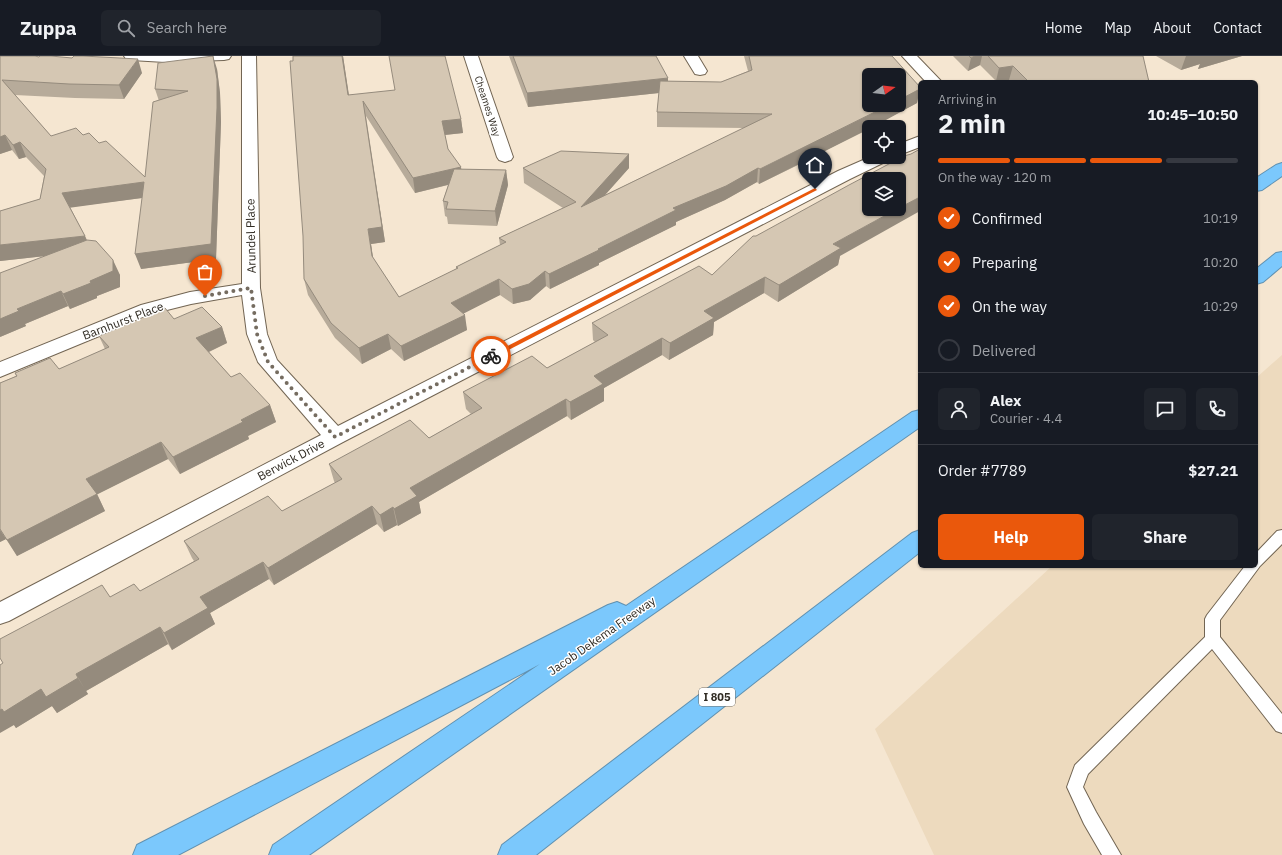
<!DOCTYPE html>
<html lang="en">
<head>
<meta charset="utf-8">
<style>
  :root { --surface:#171b24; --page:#20242c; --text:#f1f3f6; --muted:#9ea1a6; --line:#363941; --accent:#ea580c }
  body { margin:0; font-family:"IBM Plex Sans",sans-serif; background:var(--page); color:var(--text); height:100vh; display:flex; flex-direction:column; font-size:15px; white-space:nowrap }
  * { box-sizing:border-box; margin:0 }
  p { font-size:13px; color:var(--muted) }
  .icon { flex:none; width:22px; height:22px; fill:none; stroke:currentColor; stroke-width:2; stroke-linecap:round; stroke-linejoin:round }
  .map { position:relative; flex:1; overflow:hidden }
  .sheet { position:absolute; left:918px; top:24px; width:340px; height:488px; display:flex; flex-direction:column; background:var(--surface); border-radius:6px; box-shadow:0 1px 3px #0004 }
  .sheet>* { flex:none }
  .needle { width:26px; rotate:76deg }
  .controls { position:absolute; left:862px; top:12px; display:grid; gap:8px }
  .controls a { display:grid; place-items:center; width:44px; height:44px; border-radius:6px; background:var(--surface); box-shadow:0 1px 3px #0004; font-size:20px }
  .pin { position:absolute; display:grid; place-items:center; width:34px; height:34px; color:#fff; margin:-41px -17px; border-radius:50% 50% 50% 0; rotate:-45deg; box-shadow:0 0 4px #0007 }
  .pin .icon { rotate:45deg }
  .courier { position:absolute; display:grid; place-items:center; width:40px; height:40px; margin:-20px; border:3px solid #ea580c; border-radius:50%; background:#fff; color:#222; box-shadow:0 1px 5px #0007 }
  .headline em { font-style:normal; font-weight:700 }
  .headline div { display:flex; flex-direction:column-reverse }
  .headline { display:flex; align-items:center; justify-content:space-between; height:68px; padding:0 20px }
  h1 { font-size:26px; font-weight:700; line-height:30px }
  .bar { display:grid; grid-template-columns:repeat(4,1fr); gap:6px 4px; align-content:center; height:48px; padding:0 20px }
  .bar i { height:5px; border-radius:3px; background:var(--line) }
  .bar .selected { background:var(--accent) }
  .bar p { grid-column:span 4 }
  .line { display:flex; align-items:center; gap:10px; padding:0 20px; border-top:1px solid var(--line) }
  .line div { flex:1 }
  .round { display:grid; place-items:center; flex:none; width:42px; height:42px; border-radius:6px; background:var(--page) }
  ol { padding:0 20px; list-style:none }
  li { display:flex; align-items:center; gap:12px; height:44px }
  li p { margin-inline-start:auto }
  li .icon { padding:4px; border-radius:50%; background:var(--accent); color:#fff; stroke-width:4 }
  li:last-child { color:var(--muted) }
  li i { width:22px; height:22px; border:2px solid var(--line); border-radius:50% }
  .cta { display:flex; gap:8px; margin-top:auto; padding:8px 20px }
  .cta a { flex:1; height:46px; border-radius:6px; background:var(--accent); color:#fff; font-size:16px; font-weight:700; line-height:46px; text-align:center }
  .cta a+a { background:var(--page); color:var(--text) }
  header { display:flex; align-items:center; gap:24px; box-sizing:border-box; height:56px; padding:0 20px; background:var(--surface); border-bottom:1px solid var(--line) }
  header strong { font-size:19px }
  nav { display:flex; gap:22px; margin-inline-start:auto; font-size:14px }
  .search { width:280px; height:36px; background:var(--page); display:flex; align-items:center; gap:10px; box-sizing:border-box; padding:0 14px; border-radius:6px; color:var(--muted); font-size:15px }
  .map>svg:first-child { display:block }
  .built { fill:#eddabe }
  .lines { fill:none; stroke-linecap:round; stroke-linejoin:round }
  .service-casing { stroke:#726553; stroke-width:2 }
  .minor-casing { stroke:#726553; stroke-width:2 }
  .tertiary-casing { stroke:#726553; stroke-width:2 }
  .motorway-casing { stroke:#6191b0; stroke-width:2 }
  .service { fill:#fff; fill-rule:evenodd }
  .minor { fill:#fff; fill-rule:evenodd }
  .tertiary { fill:#fff; fill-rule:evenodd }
  .motorway { fill:#7bc8fc; fill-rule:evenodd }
  .wall { fill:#b7ab9a }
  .shaded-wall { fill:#958b7d }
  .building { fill:#d5c7b3; stroke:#958b7d }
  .route { fill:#ea580c }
  .done { stroke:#756c60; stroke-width:4; stroke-dasharray:0 7.2 }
  .labels { text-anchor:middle; stroke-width:3; stroke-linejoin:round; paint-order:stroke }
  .far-street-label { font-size:10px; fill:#302b23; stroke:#fff }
  .shield { fill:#fff; stroke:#6e6b65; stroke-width:1 }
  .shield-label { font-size:11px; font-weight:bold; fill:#302b23 }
  .street-label { font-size:12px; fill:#302b23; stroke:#fff }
</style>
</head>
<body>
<header>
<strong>Zuppa</strong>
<div class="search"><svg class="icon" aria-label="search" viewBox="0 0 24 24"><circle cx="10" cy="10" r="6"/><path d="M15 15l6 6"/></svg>Search here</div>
<nav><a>Home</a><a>Map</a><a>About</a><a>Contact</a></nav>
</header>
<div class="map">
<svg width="1282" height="799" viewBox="0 0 1282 799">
  <rect width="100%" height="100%" fill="#f5e6d1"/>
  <path class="built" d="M1282,299v500h-348l-59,-126 177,-163h204v-188z"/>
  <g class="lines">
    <defs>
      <path id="service" d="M1282,474v14l-22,22 -40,54v17l62,77v19l-6,-2 -64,-82 -124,125 -5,13 13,25 25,43h-19l-18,-31 -17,-37 8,-22 130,-128v-18l2,-4 38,-49h11v-13l21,-22z"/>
      <path id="minor" d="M242,0h14l4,232 7,46 10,26 61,66 500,-255 32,-14h21l-2,3 -39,19 -507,263 -334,179 -9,3v-22l321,-167 -63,-73 -11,-28 -5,-39 -51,9 -36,9 -155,64v-15l141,-57 49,-13 52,-8z
        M464,0h14l35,101 -2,3 -6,2 -6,-2 -2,-3z
        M684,0h14l9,15 -2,3 -5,1 -5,-1z
        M902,0h15l25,26h-16z
        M920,80v11l-21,8v-11z"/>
      <path id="tertiary" d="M124,0h107l-2,3 -5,1 -59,2 -34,-2 -5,-1z"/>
      <path id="motorway" d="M1282,107v13l-20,14 -6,1v-13l20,-13z
        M1282,196v14l-19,16 -7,2v-15l20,-16z
        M920,354v17l-611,428h-40l4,-10 267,-181 -362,191h-45l4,-10 471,-240 9,-3 9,4 286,-194z
        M920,474v22l-384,303h-38l4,-10 410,-312z"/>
    </defs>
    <use href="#service" class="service-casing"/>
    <use href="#minor" class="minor-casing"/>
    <use href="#tertiary" class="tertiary-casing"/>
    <use href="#motorway" class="motorway-casing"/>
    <use href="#service" class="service"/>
    <use href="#minor" class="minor"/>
    <use href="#tertiary" class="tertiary"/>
    <use href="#motorway" class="motorway"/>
  </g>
  <path class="wall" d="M0,0l142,17 -18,26 -49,-1 -60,-3 36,41 32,-1 16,8 46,34 14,-76 -4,-12 62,-20 3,24 1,29 -5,137 -75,10 1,-71 -72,9 17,33 33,35v12l-23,9v2l-27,11 -2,-3 -43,18 1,2 -26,11 45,-81 -45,5v-50l40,-12 4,-23 -18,-19 -7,2 -7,-9 -12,4z
    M343,0l6,39 112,24 2,14 -18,2 3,14 13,20 45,1 2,15 -11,41 -49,-2 -1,-7 -2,-1 -2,-15 5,-16 -33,8 -49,-77 19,126 -14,2 2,14 26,39 57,-28v-2l44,-22 -1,-7 64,-30 -39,-25 -1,-15h106l-24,27 139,-67 -87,-1v-15l2,-19 -131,14 -19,-51h147l12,25 53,1 27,-11 -4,-15h148l28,31v2l-3,14 -121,63 -37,18 -2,-2 -32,18 -49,22v3l-77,38v2l-49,24 -4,-3 -16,14 -17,4 -13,-9 -37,18 4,17 -63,31 -13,-12 -29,15 -27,-26 -27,-43 -4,-16z
    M953,0h190l6,26h-137l-3,-2 -13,1 -16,-16 -12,6z
    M1156,0h86l-44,13 2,-5 -19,6z
    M840,200l-2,9 -60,37 -14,-9 -50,29 -1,13 -44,25 -7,-5 -58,33v13l-33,19 -4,-4 -148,86 2,11 -23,13 -1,-1 -13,7 -7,-8 -103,61 -5,-6 -59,34 5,11 -43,26 -4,-6 -82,47 2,3 -31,19 -5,-7 -36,22 -2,-3 96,-128 30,-6 54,-30 -2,-3 -8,-17 98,-30 53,-28 -1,-2 -5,-17 100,-26 42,-24 -5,-5 -3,-17 84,-24 48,-26 -2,-2 -1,-17 120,-48z
    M174,263l48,8 5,16 -18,9 22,25 39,28 6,17 -28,14 1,3 -69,35 -12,-15 -71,35 8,17 -88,45 -11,-17 -6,3v-159l16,-7 -1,-3 44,-4 46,-20 -6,-13z"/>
  <path class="shaded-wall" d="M213,0l4,13 3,24 1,29 -5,137 -75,10 -6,-15z
    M342,0h1l8,54 -3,-15z
    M975,0h7l-2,9 -12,6 3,-13z
    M1186,0h56l-44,13 2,-5 -19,6z
    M138,3l4,14 -18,26 -5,-14z
    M1013,10l-4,14 -13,1 3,-13z
    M668,22v14l-140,15 -1,-14z
    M920,32l-3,15 -42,23 -3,1h-3v2l-110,55 1,-15 129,-64h10v-5z
    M363,45l22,141 -14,2 4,27 -3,-15 -4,-27z
    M461,63l2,14 -19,2 -2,-14z
    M5,79l7,15 -12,4v-17z
    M20,86l6,15 -7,2 -6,-14z
    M629,98v14l-48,54v-15z
    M461,111l2,14 -48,12 -2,-15z
    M758,112l-1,14 -32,18 -49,22v3l-77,38v2l-49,24 -1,-15 124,-66z
    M506,114l2,15 -11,41 -2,-15z
    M144,126l5,15 -81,11 -6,-15z
    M920,141v14l-80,45 -2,9 -60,37 1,-17 54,-41 64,-35h2v-1z
    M85,180l6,15 -91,10v-16z
    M113,204l7,15v12l-23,9v2l-27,11 -7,-15 27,-13z
    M545,215l1,15 -16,14 -17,4 -1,-15z
    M765,221l-1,16 -50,29 -1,13 -44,25 1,-17 34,-32z
    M499,223l1,16 -47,24 -2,-16z
    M61,235l7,15 -43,18 1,2 -26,11v-18l17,-10z
    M465,259l2,15 -63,31 -3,-15z
    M222,271l5,16 -25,12 -6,-17z
    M388,278l3,15 -29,15 -3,-16z
    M662,282v17l-58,33v13l-33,19 -1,-18 24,-26z
    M566,343l1,17 -148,86 2,11 -23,13 -4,-17 16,-21z
    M270,349l6,17 -28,14 1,3 -69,35 -7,-17 68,-37z
    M161,386l7,17 -74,37 -8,-17z
    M97,438l8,17 -88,45 -10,-16z
    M372,450l5,18 -103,61 -6,-17z
    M393,451l4,18 -13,7 -4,-17z
    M0,474l6,9 -6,3z
    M263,506l6,17 -59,34 5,11 -43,26 -8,-17 36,-36z
    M160,571l8,17 -82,47 -10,-17z
    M78,622l10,16 -31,19 -5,-7 -36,22 -2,-3 -14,8v-23l41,-21z"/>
  <path class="building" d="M0,0h35l4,1 1,-1h11l21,2 2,-2h9l55,3 -19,26 -50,-1 -67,-4 49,56 25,-8 7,7 6,-2 10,10 7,-2 39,36 8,-75 35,-11 -33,-2 3,-26 55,-7 4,23v29l-6,136 -76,10 9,-72 -82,11 23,43 -85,9v-34l40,-12 6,-30 -26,-27 -7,3 -8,-10 -5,2z
    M293,0h49l6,39 47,-5 -6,-34h56l16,63 -19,2 6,28 13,18 -48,11 -50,-77 19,126 -14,2 4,27 27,41 59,-29 -2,-1 50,-25 -7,-4 77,-36 -53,-34 38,-17 68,3 -48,53 191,-93 -115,-2 3,-31 61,1 31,-12 -3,-14h143l28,31 -1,1 1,1 -21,11v-25h-30v30h20l-129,64 -2,-1 -32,18 -53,22 3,2 -78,39 1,1 -50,24 -4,-3 -16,13 -17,5 -13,-10 -48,24 14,12 -64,31 -13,-12 -29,14 -28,-25 -27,-44 -1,-43 -13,-175h3z
    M513,0h143l12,22 -141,15z
    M969,0h6l-4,2z
    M988,0h155l6,26h-120l-16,-16 -14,2z
    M920,93v48l-21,11v-29h-30v30h28l-64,35 8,4 -62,37 -14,-8 -61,34 10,7 -44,25 -8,-5 -68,38 9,8 -33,18 -4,-3 -156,89 7,8 -23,13 -1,-2 -13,8 -8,-9 -104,62 -5,-6 -63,35 8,11 -44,25 -4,-6 -84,47 2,4 -32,19 -5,-8 -37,23 -2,-3 -2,1v-45l3,-2 -3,-5v-19l102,-54 8,12 24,-13 6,7 59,-32 -15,-18 84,-45 14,15 60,-32 -13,-15 81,-44 19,18 53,-30 -19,-16 69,-36 15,12 61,-33 -16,-12 107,-57 13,9 41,-39h3l93,-51 55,-29 7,-2z
    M454,113l52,1 -11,41 -49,-2 2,-7 -5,-1z
    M87,184l9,1 17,19v11l-23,10 1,2 -28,11 -2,-3 -44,18 2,2 -19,8v-46z
    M202,251l20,20 -26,11 35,39 9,-4 30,32 -29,15 2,2 -70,35 -12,-15 -75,37 11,15 -90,46 -7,-11v-146l17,-7 -2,-3 35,-15 9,11 50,-22 -10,-11 66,-28 9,11z"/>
  <path class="route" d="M815,132l2,2 -324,168 -5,-2z"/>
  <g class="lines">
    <path class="done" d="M205,240l46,-8 6,46 11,28 67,75 156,-81"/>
  </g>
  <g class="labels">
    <g class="far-street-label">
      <text transform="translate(488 50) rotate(72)" y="4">Cheames Way</text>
    </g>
    <rect class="shield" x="699" y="632" width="36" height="18" rx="3"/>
    <g class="shield-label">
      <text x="717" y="645">I 805</text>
    </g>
    <g class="street-label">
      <text transform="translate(251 180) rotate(-91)" y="4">Arundel Place</text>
      <text transform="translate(123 265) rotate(-21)" y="4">Barnhurst Place</text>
      <text transform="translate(291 404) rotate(-28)" y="4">Berwick Drive</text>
      <text transform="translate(602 580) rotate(-35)" y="4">Jacob Dekema Freeway</text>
    </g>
  </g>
</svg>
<div class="controls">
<a><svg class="needle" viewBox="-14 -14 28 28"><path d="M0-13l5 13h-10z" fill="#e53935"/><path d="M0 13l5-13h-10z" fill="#9ea1a6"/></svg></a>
<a><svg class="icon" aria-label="locate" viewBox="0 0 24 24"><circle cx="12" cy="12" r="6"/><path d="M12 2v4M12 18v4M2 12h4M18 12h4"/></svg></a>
<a><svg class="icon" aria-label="layers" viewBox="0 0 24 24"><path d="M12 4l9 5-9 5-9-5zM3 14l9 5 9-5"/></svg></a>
</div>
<div class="pin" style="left:205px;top:240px;background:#ea580c"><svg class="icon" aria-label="bag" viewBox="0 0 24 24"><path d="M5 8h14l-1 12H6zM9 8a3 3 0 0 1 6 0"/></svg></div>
<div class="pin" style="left:815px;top:133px;background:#1f2937"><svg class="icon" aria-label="home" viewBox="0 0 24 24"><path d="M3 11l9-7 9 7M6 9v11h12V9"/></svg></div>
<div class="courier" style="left:491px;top:300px"><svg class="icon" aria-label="bike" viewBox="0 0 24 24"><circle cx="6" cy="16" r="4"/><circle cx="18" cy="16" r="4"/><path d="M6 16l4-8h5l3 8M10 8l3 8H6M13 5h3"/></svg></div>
<section class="sheet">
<div class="headline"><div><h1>2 min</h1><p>Arriving in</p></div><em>10:45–10:50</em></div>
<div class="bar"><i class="selected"></i><i class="selected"></i><i class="selected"></i><i></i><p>On the way · 120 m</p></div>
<ol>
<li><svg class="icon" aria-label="check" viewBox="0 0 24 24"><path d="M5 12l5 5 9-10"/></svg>Confirmed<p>10:19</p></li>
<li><svg class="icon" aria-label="check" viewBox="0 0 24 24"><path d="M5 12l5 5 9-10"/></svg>Preparing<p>10:20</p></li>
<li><svg class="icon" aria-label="check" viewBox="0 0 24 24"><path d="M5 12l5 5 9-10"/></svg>On the way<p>10:29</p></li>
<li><i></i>Delivered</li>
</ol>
<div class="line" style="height:72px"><a class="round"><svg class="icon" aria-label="person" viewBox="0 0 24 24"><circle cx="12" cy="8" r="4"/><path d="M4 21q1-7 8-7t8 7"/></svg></a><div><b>Alex</b><p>Courier · 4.4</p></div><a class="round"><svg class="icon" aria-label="chat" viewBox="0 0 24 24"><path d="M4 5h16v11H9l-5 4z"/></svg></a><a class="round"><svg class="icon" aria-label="phone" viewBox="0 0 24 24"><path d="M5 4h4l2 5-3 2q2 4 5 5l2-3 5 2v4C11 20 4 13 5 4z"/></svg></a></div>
<div class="line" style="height:52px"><div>Order #7789</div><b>$27.21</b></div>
<div class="cta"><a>Help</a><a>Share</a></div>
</section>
</div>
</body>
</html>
